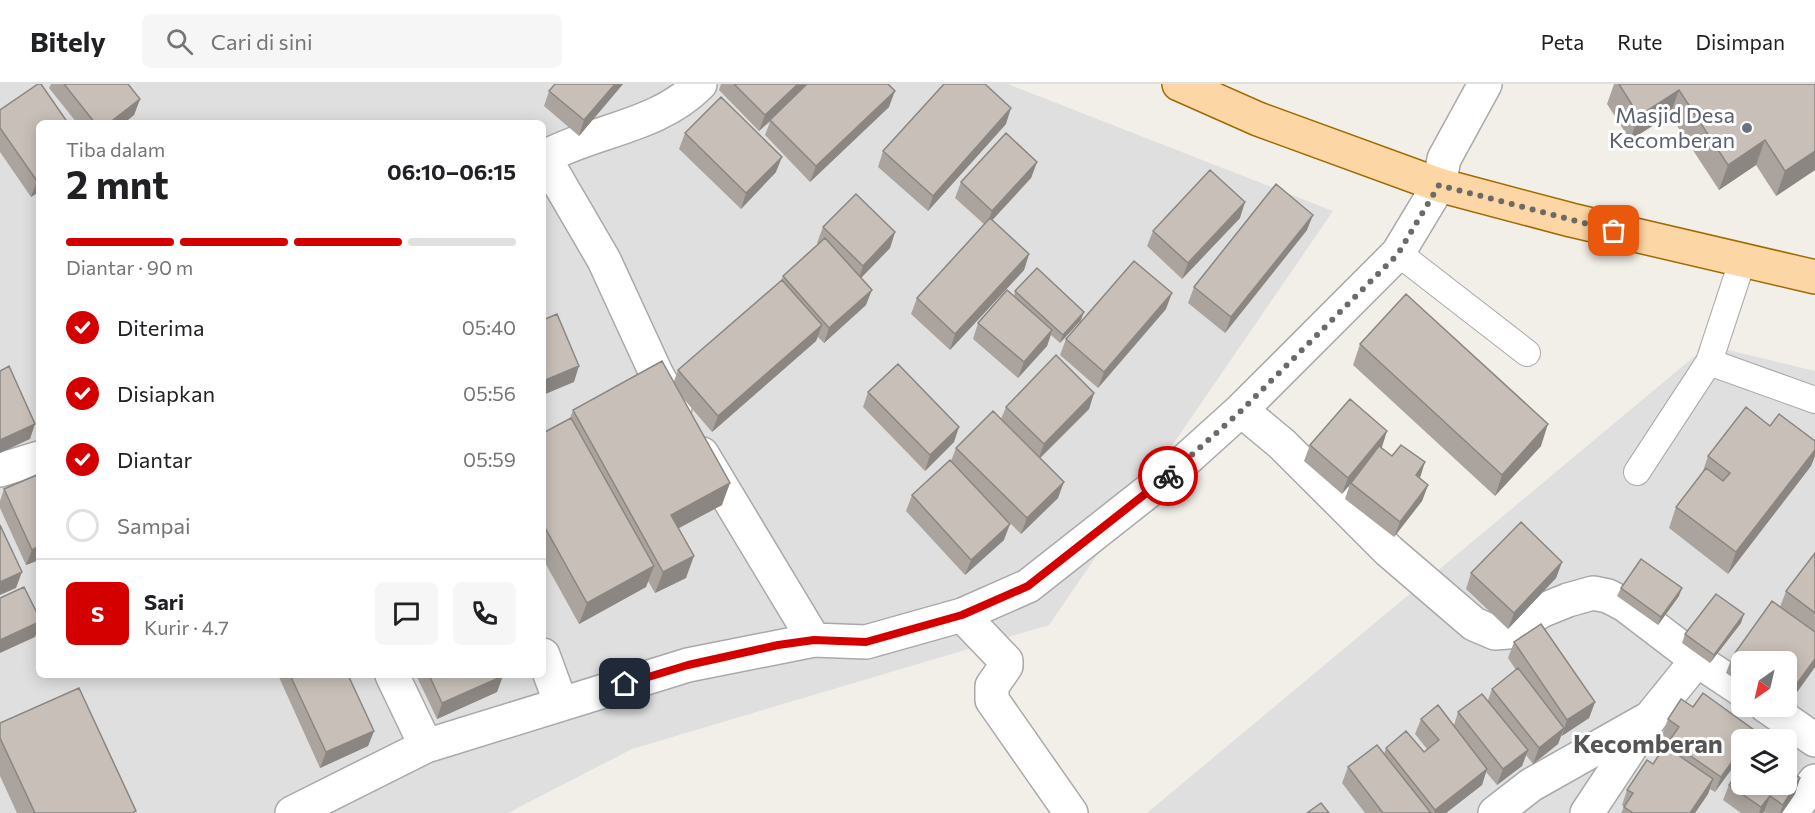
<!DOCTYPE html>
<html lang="id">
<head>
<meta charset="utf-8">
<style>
  :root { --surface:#fff; --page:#f6f6f6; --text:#202124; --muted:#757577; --line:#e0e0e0; --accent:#d40000 }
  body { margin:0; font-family:Commissioner,sans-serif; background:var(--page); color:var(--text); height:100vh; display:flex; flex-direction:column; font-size:22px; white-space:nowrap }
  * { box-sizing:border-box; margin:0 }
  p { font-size:20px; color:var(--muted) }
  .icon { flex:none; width:33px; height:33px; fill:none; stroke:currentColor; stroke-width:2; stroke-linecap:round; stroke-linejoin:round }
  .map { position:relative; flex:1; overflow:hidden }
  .side { position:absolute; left:36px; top:36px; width:510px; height:558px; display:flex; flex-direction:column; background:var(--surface); border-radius:9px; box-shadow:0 3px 15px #0003 }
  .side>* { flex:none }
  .needle { width:39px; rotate:214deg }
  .tools { position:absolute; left:1731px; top:567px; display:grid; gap:12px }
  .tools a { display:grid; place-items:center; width:66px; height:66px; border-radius:9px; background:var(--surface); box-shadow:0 3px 15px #0003; font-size:30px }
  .pin { position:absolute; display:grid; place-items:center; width:51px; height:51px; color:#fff; margin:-26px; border-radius:12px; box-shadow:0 3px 9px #0006 }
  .courier { position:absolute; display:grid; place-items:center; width:60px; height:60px; margin:-30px; border:4px solid #d40000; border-radius:50%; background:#fff; color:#222; box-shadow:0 2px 8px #0007 }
  .headline em { font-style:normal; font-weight:700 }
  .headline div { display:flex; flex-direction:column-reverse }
  .headline { display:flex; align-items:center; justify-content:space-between; height:102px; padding:0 30px }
  h1 { font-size:39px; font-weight:700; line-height:45px }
  .bar { display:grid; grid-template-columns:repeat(4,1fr); gap:9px 6px; align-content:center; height:72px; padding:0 30px }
  .bar i { height:8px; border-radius:4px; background:var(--line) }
  .bar .on { background:var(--accent) }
  .bar p { grid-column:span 4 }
  .line { display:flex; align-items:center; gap:15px; padding:0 30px; border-top:2px solid var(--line) }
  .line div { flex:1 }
  .round { display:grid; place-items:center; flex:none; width:63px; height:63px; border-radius:9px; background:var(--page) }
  ol { padding:0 30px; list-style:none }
  li { display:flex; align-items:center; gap:18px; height:66px }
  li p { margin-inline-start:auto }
  li .icon { padding:6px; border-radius:50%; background:var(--accent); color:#fff; stroke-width:4 }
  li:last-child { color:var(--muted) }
  li i { width:33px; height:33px; border:3px solid var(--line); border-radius:50% }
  header { display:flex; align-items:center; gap:36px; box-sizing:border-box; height:84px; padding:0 30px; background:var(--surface); border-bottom:2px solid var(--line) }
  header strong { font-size:28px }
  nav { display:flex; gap:33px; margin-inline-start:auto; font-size:21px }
  .search { width:420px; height:54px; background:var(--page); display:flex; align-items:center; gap:15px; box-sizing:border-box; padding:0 21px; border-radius:9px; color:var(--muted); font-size:22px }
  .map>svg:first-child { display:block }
  .residential { fill:#e0dfdf; fill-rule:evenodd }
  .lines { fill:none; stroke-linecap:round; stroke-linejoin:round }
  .lane-casing { stroke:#a9a9a9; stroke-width:28 }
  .street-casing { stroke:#a9a9a9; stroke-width:36 }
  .primary-casing { stroke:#a06b00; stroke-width:36 }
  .lane { stroke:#fff; stroke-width:26 }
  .street { stroke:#fff; stroke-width:33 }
  .primary { stroke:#fcd6a4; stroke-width:33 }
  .wall { fill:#aba49e }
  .shaded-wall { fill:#8b8681 }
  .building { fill:#c7bfb8; stroke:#8b8681; stroke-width:1.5 }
  .done { stroke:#6b6a68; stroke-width:6; stroke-dasharray:0 10.8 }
  .route { stroke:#d40000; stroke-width:8 }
  .worship-dot { fill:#6b7280; stroke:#fff; stroke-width:2 }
  .labels { text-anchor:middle; stroke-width:6; stroke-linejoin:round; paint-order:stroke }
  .worship-label { font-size:22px; fill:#5b616d; stroke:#fff; text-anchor:end }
  .quarter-label { font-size:26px; font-weight:bold; fill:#555; stroke:#fff }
</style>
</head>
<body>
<header>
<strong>Bitely</strong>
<div class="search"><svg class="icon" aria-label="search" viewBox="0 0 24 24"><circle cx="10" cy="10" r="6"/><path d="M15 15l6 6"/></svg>Cari di sini</div>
<nav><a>Peta</a><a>Rute</a><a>Disimpan</a></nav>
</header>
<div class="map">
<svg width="1815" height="729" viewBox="0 0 1815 729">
  <rect width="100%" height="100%" fill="#f2efe9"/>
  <path class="residential" d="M0,0h1008l325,127 -284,414 -417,124 -124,64h-508zM39,39h504v552h-504z
    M1708,261l107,26v442h-668zM1742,578h44v44h-44zM1742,656h44v44h-44z"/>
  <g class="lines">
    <defs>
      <path id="lane" d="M1398,169l129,100
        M1709,278l106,38
        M1637,388l72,-110 33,-100"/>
      <path id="street" d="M544,73l60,103 52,113 19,34
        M543,74c51,-28 115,-31 157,-74
        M1241,326l41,34 107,107 85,73 21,9 13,-1 33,-21 27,-11 25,-7 15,3 17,9 72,55
        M702,370l112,186
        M0,386l39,-12
        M962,531l44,46v5l-14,20v14l79,113
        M543,571l18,49
        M392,591l34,71
        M1766,622l49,34
        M292,729l134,-67 262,-81 126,-25 52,2 96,-27 66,-29 141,-111 72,-65 157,-157 41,-68 5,-26 41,-75
        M1495,729l36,-28 115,-65
        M1587,729l63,-95 47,-58 45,30
        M1791,729l24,-32"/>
      <path id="primary" d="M1179,0l79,35 181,66 132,35 244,57"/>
    </defs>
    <use href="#lane" class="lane-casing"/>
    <use href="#street" class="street-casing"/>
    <use href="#primary" class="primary-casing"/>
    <use href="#lane" class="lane"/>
    <use href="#street" class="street"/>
    <use href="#primary" class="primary"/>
  </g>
  <path class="wall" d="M38,0l1,108 -8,5 -31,-45v-42z
    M51,0h77l12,15 -6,16 -10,8h-47l-28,-35z
    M555,0h68l-44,52 -35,-30 5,-15z
    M721,0h167l1,23 -79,75 -45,-47 5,-13 -11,9 -40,-41z
    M1614,0h201v86l-39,26 -20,-31 -37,25 -49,-75 -40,25 -23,-36z
    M1006,40l-78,87 -50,-44 5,-16z
    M685,49l91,39 -35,37 -62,-60z
    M1037,78l-6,16 -39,42 37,34 -5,16 -74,80 -39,-36 6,-16 68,-73 -30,-27 6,-16z
    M1240,134l-58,61 -35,-33 6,-15z
    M823,143l72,5 -5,16 -29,30 5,27 -42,38 -6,-6 -2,4 -104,91 -30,-35 40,108 -43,23 7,50 -31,15 -7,-12 -2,6 -67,37 -36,-65v-126l27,-15 3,-8 101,-29 4,-11 103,-89 2,-5 35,-32 -1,-1z
    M1307,146l-82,103 -37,-30 6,-16z
    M1015,207l66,29 -21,23 -9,-8 -4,11 -29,32 -45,-39 5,-16 36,-27z
    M1166,225l-68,79 -38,-33 6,-16z
    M1360,260l181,102 -46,50 -142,-131z
    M868,308l86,50 -29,29 -62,-64z
    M1094,309l-5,16 -49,49 18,40 -37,36 -28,-28 11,34 -39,35 -59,-64 6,-16 39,-34 5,-13 45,-29 5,-12z
    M1770,342l45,15v15l-4,10 -83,108 -59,-46 7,-21 26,-33 6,-18z
    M1310,361l72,2 -1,1 47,37 -6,16 -28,36 -49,-38 5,-15 -8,10 -38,-33z
    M4,405l35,71 -13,5 -26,-57v-7z
    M1815,469v114l-33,46 -10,-7h14v-44h-44v22l-16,-11 6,-16 48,-50 6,-16z
    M1562,478l-6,16 -48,51 -42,-40 5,-16z
    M1621,504l58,8 -21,29 -41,-29z
    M1741,539l-31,40 -28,-20 3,-9z
    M1514,558l81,60 -6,16 -28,18 -3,8 -25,20 -7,-9 -4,11 -25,19 -11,-13 -4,13 -36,28h-81l-23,-30 6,-16 36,-13 2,-6 38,4 3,-3 -12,-15 6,-15 33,6 4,-13 30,-12 4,-11 24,-19 -8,-12z
    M278,591h70l26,56 -6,15 -48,22z
    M416,591h86l-5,17 -60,27z
    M1693,623l61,23 -3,10h-9l-27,52 -5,-3 -2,5 -13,19h-74l3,-6 -2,-2 5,-15 26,-26 14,-17 3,-7 -8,-5 6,-16z
    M0,639l135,90h-118l-17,-37z
    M1790,687l10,7 -5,16 -13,19h-16l-2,-1 -1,1h-22l-18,-13 6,-15z"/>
  <path class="shaded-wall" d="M615,0h8l-44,52 5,-16z
    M798,0h10l-38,36 -11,11 6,-16z
    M1679,6l-9,25 -40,25 9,-24z
    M895,7l-6,16 -79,75 6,-16z
    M140,15l-6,16 -10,8h-15z
    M1011,24l-5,16 -78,87 5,-15z
    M1765,56l-9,25 -37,25 9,-25z
    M1815,67v19l-39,26 9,-25z
    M782,73l-6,15 -35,37 5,-16z
    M1037,78l-6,16 -45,49 6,-16z
    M39,96v12l-8,5 6,-16z
    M1245,118l-5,16 -58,61 6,-16z
    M1313,131l-6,15 -82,103 6,-16z
    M895,148l-5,16 -32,33 5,-15z
    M1029,170l-5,16 -74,80 5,-16z
    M872,206l-6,15 -42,38 5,-15z
    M1172,209l-6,16 -68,79 6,-16z
    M1084,228l-3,8 -21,23 3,-8z
    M822,241l-6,16 -104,91 6,-16z
    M1052,246l-5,16 -29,32 6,-16z
    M579,282l-5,16 -31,13v-14z
    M1094,309l-5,16 -51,51 6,-16z
    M35,340l-5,15 -30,14v-13z
    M1548,340l-7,22 -46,50 7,-21z
    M959,343l-5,15 -29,29 5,-16z
    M1387,347l-5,16 -40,47 6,-16z
    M1815,366v6l-4,10 -83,108 8,-22z
    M1425,378l-5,16 -4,-3z
    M1064,398l-6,16 -37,36 6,-16z
    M730,399l-8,22 -58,31 7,-21z
    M1428,401l-6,16 -28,36 6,-15z
    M1010,440l-6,16 -39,35 6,-15z
    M39,462v14l-13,5 6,-15z
    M694,472l-8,22 -31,15 8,-21z
    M1562,478l-6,16 -48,51 6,-16z
    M654,482l-8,21 -67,37 8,-21z
    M22,488l-6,16 -16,7v-13z
    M1682,504l-3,8 -21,29 3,-8z
    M1744,530l-3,9 -31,40 4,-8z
    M39,538v5l-4,10 -35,16v-13z
    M1815,575v8l-33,46 2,-7h2l1,-9z
    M503,592l-6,16 -60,27 5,-16z
    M1595,618l-6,16 -27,18 5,-16z
    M1564,644l-6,16 -25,20 6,-16z
    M374,647l-6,15 -48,22 6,-16z
    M1742,664v7l-27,37 6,-15z
    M1528,666l-6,16 -25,19 6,-16z
    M1487,685l-5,16 -36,28h-12l1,-3z
    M1800,694l-5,16 -13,19h-2l3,-8z
    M1713,695l-5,15 -13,19h-5z
    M1770,712l-6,16 -1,1h-4l2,-6z"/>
  <path class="building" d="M38,0h3l27,39h-29v57l-2,1 -37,-53v-18z
    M64,0h64l12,15 -31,24h-14z
    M555,0h60l-31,36 -35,-29z
    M734,0h64l-33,31z
    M807,0h81l7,7 -79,75 -46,-46z
    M944,0h41l26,24 -78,88 -50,-45z
    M1619,0h196v67l-30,20 -20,-31 -37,25 -49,-75 -40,26z
    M721,13l61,60 -36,36 -61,-60z
    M1006,49l31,29 -45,49 -31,-29z
    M1210,86l35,32 -57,61 -35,-32z
    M1276,100l37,31 -82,102 -37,-30z
    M856,110l39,38 -32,34 -40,-39z
    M990,134l39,36 -74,80 -38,-36z
    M825,154l47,52 -43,38 -46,-52z
    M1134,177l38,32 -68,79 -38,-33z
    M1037,184l47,44 -21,23 -48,-44z
    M782,196l40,45 -104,91 -40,-46z
    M1007,206l45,40 -28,32 -46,-39z
    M1406,210l142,130 -46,51 -142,-131z
    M557,230l22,52 -36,15v-61z
    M1056,271l38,38 -50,51 -38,-37z
    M662,277l68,122 -59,32 23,41 -31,16 -90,-162z
    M898,280l61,63 -29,28 -62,-63z
    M9,282l26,58 -35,16v-69z
    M1350,315l37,32 -39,47 -38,-33z
    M1746,323l24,19 9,-12 36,27v9l-79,102 -60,-45 30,-39 17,13 7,-8 -22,-17z
    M993,327l71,71 -37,36 -71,-70z
    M571,334l83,148 -67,37 -44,-79v-91z
    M1401,361l24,17 -9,13 12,10 -28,37 -49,-39 28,-37 13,10z
    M950,376l60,64 -39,36 -59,-65z
    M39,390v72l-7,4 -28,-61z
    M1521,438l41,40 -48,51 -43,-40z
    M0,441l22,47 -22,10z
    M1815,469v60l-29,-22z
    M1641,475l41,29 -21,29 -40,-29z
    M24,503l15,30v5l-39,18v-42z
    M1716,510l28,20 -30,41 -29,-21z
    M1772,517l43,31v27l-28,38h-1v-35h-44v2l-10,-7z
    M1541,540l54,78 -28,18 -53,-78z
    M1518,584l46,60 -25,20 -47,-59z
    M290,591h58l26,56 -48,21z
    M429,591h73l1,1 -61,27z
    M79,604l57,123 -4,2h-97l-35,-75v-15z
    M1703,609l51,37 -7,10h-5v8l-21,29 -52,-36 10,-14 -11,-8 13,-20 12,8z
    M1482,610l46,56 -25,19 -45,-57z
    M1438,621l49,64 -52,41 -49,-62 20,-17 18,21 15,-12 -18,-21z
    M1377,661l54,68h-48l-35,-46z
    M1665,662l48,33 -23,34h-57l-9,-6 9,-14 -6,-3 20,-30 6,4z
    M1786,674l7,4 -5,7 12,9 -17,27 -13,-9 -9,11 -32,-22 13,-19v18h44z
    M1321,719l8,10h-22z"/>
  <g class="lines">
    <path class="done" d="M1168,392l73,-65 157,-157 41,-69 175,46"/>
    <path class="route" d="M625,600l63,-19 90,-20 36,-5 52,2 96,-27 66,-29 140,-110"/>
  </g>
  <circle class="worship-dot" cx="1747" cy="44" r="6"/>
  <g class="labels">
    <g class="worship-label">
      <text x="1735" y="39">Masjid Desa<tspan x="1735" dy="25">Kecomberan</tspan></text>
    </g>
    <g class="quarter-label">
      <text x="1648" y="669">Kecomberan</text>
    </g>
  </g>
</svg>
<div class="tools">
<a><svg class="needle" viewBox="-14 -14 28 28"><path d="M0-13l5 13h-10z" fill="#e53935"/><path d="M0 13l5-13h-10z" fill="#757577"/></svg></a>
<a><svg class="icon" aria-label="layers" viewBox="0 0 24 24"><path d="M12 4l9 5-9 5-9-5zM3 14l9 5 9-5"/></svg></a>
</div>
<div class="pin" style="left:1614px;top:147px;background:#ea580c"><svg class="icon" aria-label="bag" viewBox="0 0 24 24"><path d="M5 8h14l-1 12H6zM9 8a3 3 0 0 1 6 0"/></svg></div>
<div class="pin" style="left:625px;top:600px;background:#1f2937"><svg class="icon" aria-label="home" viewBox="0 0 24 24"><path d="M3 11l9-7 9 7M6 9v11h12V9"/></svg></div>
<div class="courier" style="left:1168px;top:392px"><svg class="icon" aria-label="bike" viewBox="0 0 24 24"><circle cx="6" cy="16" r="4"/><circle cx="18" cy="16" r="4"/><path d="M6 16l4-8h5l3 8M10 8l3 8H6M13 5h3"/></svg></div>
<section class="side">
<div class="headline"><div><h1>2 mnt</h1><p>Tiba dalam</p></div><em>06:10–06:15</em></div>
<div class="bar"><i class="on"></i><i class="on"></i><i class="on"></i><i></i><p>Diantar · 90 m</p></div>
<ol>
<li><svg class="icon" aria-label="check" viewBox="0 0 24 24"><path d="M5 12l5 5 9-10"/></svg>Diterima<p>05:40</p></li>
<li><svg class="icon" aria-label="check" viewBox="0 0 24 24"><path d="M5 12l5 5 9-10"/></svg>Disiapkan<p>05:56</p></li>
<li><svg class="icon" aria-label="check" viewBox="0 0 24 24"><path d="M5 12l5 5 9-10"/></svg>Diantar<p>05:59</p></li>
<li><i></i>Sampai</li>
</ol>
<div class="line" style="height:108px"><b class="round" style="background:var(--accent);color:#fff">S</b><div><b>Sari</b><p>Kurir · 4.7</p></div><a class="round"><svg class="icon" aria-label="chat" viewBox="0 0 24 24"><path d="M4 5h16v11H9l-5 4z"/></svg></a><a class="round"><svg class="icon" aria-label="phone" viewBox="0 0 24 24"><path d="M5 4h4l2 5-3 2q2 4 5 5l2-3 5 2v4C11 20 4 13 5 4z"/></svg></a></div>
</section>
</div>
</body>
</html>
